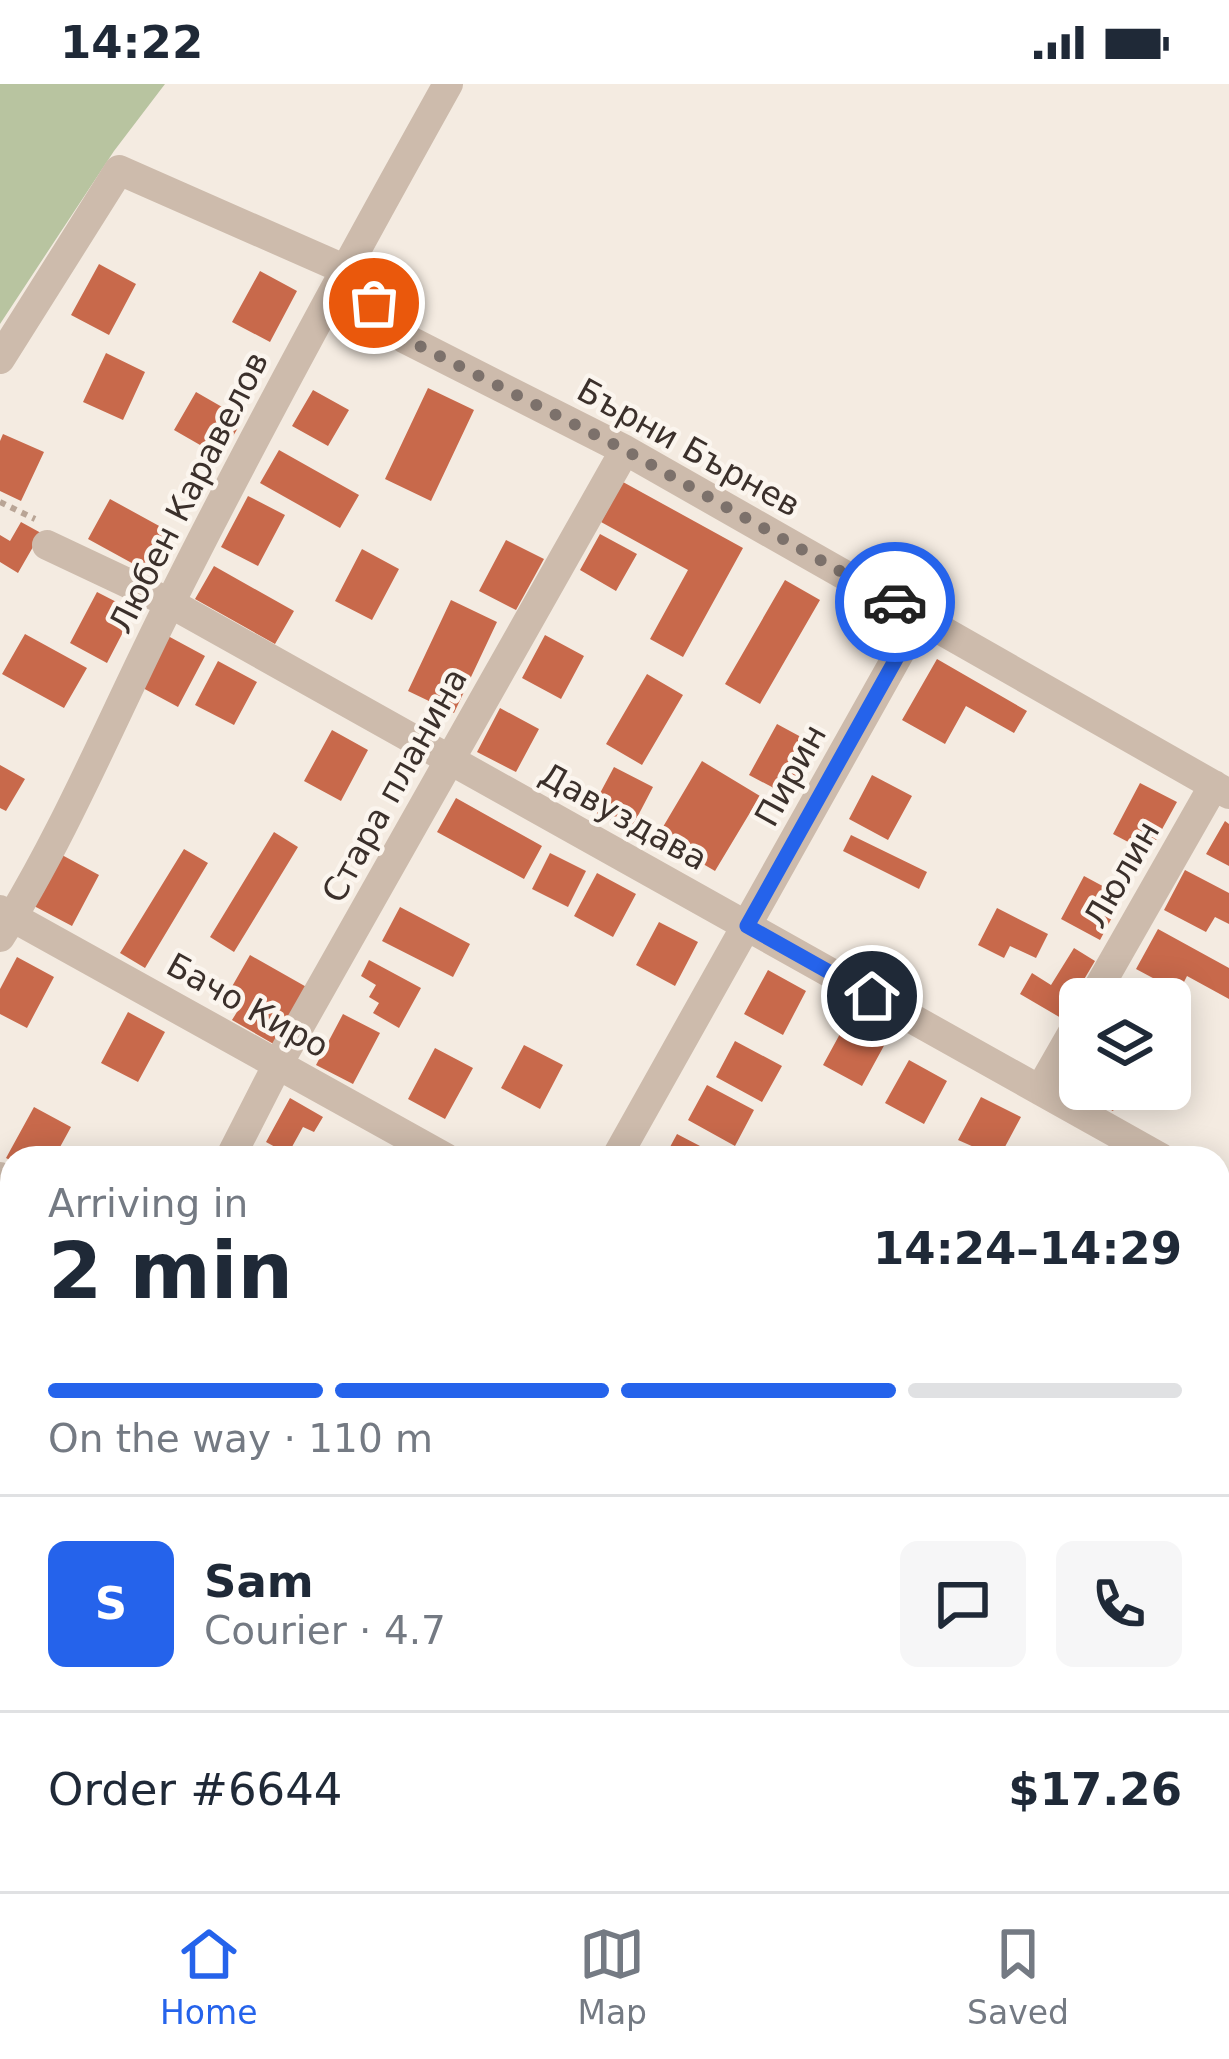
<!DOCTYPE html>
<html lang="en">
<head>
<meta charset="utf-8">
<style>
  :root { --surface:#fff; --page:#f6f6f7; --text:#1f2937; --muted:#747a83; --line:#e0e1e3; --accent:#2563eb }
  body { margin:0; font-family:"DejaVu Sans",sans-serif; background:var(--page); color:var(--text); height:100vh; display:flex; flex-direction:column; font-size:45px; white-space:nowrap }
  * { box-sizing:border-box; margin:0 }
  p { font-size:39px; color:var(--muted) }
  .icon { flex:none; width:66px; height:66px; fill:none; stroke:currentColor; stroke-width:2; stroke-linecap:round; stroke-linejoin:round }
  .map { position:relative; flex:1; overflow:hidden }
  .sheet { position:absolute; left:0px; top:1062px; width:1230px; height:747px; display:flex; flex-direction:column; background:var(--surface); border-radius:36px 36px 0 0; box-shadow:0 6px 30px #0003 }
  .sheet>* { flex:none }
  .controls { position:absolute; left:1059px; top:894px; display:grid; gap:24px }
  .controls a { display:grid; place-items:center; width:132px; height:132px; border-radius:18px; background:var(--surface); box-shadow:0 6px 30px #0003; font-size:60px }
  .pin { position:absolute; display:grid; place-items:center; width:102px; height:102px; color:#fff; margin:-51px; border:6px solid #fff; border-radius:50%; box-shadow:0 3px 12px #0007 }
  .courier { position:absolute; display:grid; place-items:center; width:120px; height:120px; margin:-60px; border:9px solid #2563eb; border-radius:50%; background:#fff; color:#222; box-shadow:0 3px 15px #0007 }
  .summary em { font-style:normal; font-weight:700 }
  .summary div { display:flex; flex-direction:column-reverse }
  .summary { display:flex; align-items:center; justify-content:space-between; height:204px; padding:0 48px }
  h1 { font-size:78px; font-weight:700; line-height:90px }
  .bar { display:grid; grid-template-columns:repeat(4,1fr); gap:18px 12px; align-content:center; height:144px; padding:0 48px }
  .bar i { height:15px; border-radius:9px; background:var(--line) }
  .bar .on { background:var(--accent) }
  .bar p { grid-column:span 4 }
  .line { display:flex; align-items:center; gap:30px; padding:0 48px; border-top:3px solid var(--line) }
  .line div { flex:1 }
  .round { display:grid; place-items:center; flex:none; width:126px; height:126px; border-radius:18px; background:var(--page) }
  .status { display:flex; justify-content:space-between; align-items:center; height:84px; padding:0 60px; background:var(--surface); direction:ltr }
  .status svg { height:33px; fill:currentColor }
  .tabs { display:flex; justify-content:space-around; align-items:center; height:168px; border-top:3px solid var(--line); background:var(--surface); font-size:33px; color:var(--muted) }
  .tabs a { display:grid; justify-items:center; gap:6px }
  .tabs .on { color:var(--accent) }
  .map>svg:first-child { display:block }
  .green { fill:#b8c4a0 }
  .building { fill:#c8694b }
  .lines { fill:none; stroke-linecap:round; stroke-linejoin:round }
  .path { stroke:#b9a596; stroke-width:6; stroke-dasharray:6 6; stroke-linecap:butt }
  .minor { stroke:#cdbbac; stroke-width:30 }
  .done { stroke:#7c716b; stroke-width:12; stroke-dasharray:0 21.6 }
  .route { stroke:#2563eb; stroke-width:15 }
  .labels { text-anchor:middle; stroke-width:9; stroke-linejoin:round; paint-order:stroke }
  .street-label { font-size:33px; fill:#3b302b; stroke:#fbf5ee }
</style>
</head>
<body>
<div class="status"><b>14:22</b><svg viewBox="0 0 49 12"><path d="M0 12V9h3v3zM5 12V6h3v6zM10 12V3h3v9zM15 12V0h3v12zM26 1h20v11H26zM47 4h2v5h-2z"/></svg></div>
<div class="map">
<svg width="1229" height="1807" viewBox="0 0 1229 1807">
  <rect width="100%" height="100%" fill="#f4ebe1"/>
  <path class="green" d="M0,0h165l-51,67 -114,173z"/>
  <path class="building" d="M99,180l37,20 -27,51 -38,-20z
    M260,187l37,20 -27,51 -38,-20z
    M106,269l39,19 -22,48 -40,-18z
    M428,304l46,22 -43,91 -46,-22z
    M313,306l36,20 -21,36 -36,-20z
    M196,308l47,27 -22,38 -47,-27z
    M3,350l41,18 -23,49 -21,-10v-50z
    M279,366l80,45 -19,33 -80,-45z
    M623,398l120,66 -60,109 -33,-18 38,-69 -87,-48z
    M248,412l37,19 -27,51 -37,-19z
    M110,415l62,34 -22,40 -62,-34z
    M21,438l20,11 -23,40 -18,-11v-27l10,6z
    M600,450l37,20 -21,37 -36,-21z
    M506,456l38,19 -28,51 -37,-19z
    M362,465l37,20 -27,51 -37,-19z
    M214,482l80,45 -19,33 -80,-45z
    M785,496l35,20 -60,104 -35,-20z
    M97,508l37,19 -27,52 -37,-20z
    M451,516l46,22 -43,91 -46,-22z
    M25,550l62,34 -23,40 -62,-34z
    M545,551l39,21 -23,43 -39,-21z
    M168,552l37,20 -27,51 -37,-20z
    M937,575l90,52 -13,22 -48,-27 -21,38 -43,-24z
    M218,577l39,21 -23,43 -39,-20z
    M647,590l36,21 -41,70 -36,-21z
    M500,624l39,21 -23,43 -39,-20z
    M777,640l37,20 -27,51 -38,-20z
    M332,646l36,20 -27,51 -37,-20z
    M702,677l58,35 -45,75 -58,-34z
    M0,681l25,14 -19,32 -6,-3z
    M614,683l39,20 -23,44 -39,-21z
    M872,691l40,21 -24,44 -39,-21z
    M1140,699l37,19 -28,51 -36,-19z
    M456,714l86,48 -18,33 -87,-47z
    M1225,737l4,3v42l-23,-12z
    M274,748l24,15 -64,105 -24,-15z
    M851,751l76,37 -8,17 -76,-38z
    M184,765l24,14 -63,105 -25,-15z
    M550,769l36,18 -18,36 -36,-18z
    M62,771l37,20 -27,51 -38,-20z
    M1185,786l44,23v31l-14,-7 -9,15 -42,-22z
    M597,789l39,21 -23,43 -39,-21z
    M1084,792l39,21 -23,43 -39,-21z
    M400,823l70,37 -17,33 -71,-36z
    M997,824l51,26 -12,24 -26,-12 -6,12 -26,-13z
    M659,838l39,20 -23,44 -39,-21z
    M1158,845l71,39v31l-42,-23 -8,16 -43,-23z
    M1074,864l21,13 -34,57 -41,-24 12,-21 19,12z
    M250,871l60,34 -33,57 -45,-26 13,-21 -15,-9z
    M17,873l37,20 -27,51 -27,-14v-25z
    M369,876l52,28 -22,40 -26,-15 6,-10 -10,-6 7,-12 -15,-9z
    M768,886l38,21 -23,44 -39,-21z
    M128,928l37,20 -27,50 -37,-19z
    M343,930l37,19 -27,51 -37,-19z
    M847,937l39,21 -24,44 -39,-21z
    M735,957l47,25 -20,36 -46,-25z
    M524,961l39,20 -23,44 -39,-21z
    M435,964l38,20 -28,51 -37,-20z
    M909,976l38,21 -23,43 -39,-21z
    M707,1001l47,25 -19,36 -47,-26z
    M1071,1005h54l-12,22z
    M981,1013l40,20 -22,41 -41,-18z
    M290,1014l33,19 -9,15 -11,-5 -15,27 -22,-12z
    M34,1023l37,20 -17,31h-42v3l-6,-3z
    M677,1050l46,24h-59z
    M12,1373v38l-12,10v-39z
    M1229,1573v47l-3,-8 -8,3v-37z
    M1229,1665v56l-11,4v-56z
    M12,1722v65l-4,2 -8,-13v-47z
    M975,1797h92l4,10h-91z"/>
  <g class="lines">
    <path class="path" d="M0,418l35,17"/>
    <path class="minor" d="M0,275l119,-189 225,99 60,69 221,112 604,344
      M47,461l123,58 991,555
      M0,826l446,248
      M0,853c66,-105 113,-221 169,-332 88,-176 183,-349 279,-521
      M1092,915l122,-214
      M1040,1006l40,-70
      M230,1074l49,-96 346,-612
      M616,1074l304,-542
      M0,1093l12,7
      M1218,1106l11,6
      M1218,1149l11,-5
      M1218,1476l11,-5
      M0,1641l12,24
      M85,1797l6,10
      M651,1797l4,10
      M927,1797l4,10
      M467,1807l24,-10"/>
  </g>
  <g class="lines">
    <path class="done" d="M374,219l30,35 221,112 270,152"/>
    <path class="route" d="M872,912l-125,-70 173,-310 -25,-14"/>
  </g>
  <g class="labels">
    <g class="street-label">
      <text transform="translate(689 363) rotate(29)" y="12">Бърни Бърнев</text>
      <text transform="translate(188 408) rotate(-63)" y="12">Любен Каравелов</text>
      <text transform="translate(790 691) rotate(-61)" y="12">Пирин</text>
      <text transform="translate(394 701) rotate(-61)" y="12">Стара планина</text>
      <text transform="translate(624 732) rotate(29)" y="12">Давуздава</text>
      <text transform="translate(1121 790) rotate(-60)" y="12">Люлин</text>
      <text transform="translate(248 921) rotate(29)" y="12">Бачо Киро</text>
    </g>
  </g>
</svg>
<div class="controls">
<a><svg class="icon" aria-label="layers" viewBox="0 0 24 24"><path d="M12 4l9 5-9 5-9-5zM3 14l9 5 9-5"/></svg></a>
</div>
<div class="pin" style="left:374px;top:219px;background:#ea580c"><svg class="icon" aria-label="bag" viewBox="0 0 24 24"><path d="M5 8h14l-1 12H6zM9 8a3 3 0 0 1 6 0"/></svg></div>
<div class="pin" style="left:872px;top:912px;background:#1f2937"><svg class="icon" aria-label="home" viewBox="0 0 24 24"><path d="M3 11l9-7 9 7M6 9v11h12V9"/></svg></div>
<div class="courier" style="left:895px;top:518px"><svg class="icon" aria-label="car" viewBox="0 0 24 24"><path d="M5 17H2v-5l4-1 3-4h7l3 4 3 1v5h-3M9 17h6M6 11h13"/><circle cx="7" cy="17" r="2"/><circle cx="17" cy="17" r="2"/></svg></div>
<section class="sheet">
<div class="summary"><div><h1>2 min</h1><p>Arriving in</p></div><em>14:24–14:29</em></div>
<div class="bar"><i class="on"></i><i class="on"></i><i class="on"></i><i></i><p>On the way · 110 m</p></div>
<div class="line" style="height:216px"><b class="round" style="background:var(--accent);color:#fff">S</b><div><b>Sam</b><p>Courier · 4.7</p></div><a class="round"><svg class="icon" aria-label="chat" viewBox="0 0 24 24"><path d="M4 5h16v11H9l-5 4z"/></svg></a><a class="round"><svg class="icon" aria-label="phone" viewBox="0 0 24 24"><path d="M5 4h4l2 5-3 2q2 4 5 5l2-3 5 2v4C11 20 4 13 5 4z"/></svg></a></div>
<div class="line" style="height:156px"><div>Order #6644</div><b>$17.26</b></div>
</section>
</div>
<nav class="tabs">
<a class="on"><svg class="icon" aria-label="home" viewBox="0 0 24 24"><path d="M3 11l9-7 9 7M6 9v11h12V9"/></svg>Home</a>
<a><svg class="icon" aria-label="map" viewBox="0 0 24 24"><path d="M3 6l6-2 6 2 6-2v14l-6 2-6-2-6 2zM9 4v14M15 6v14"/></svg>Map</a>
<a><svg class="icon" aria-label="saved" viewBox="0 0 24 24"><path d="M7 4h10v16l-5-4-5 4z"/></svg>Saved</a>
</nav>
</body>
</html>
